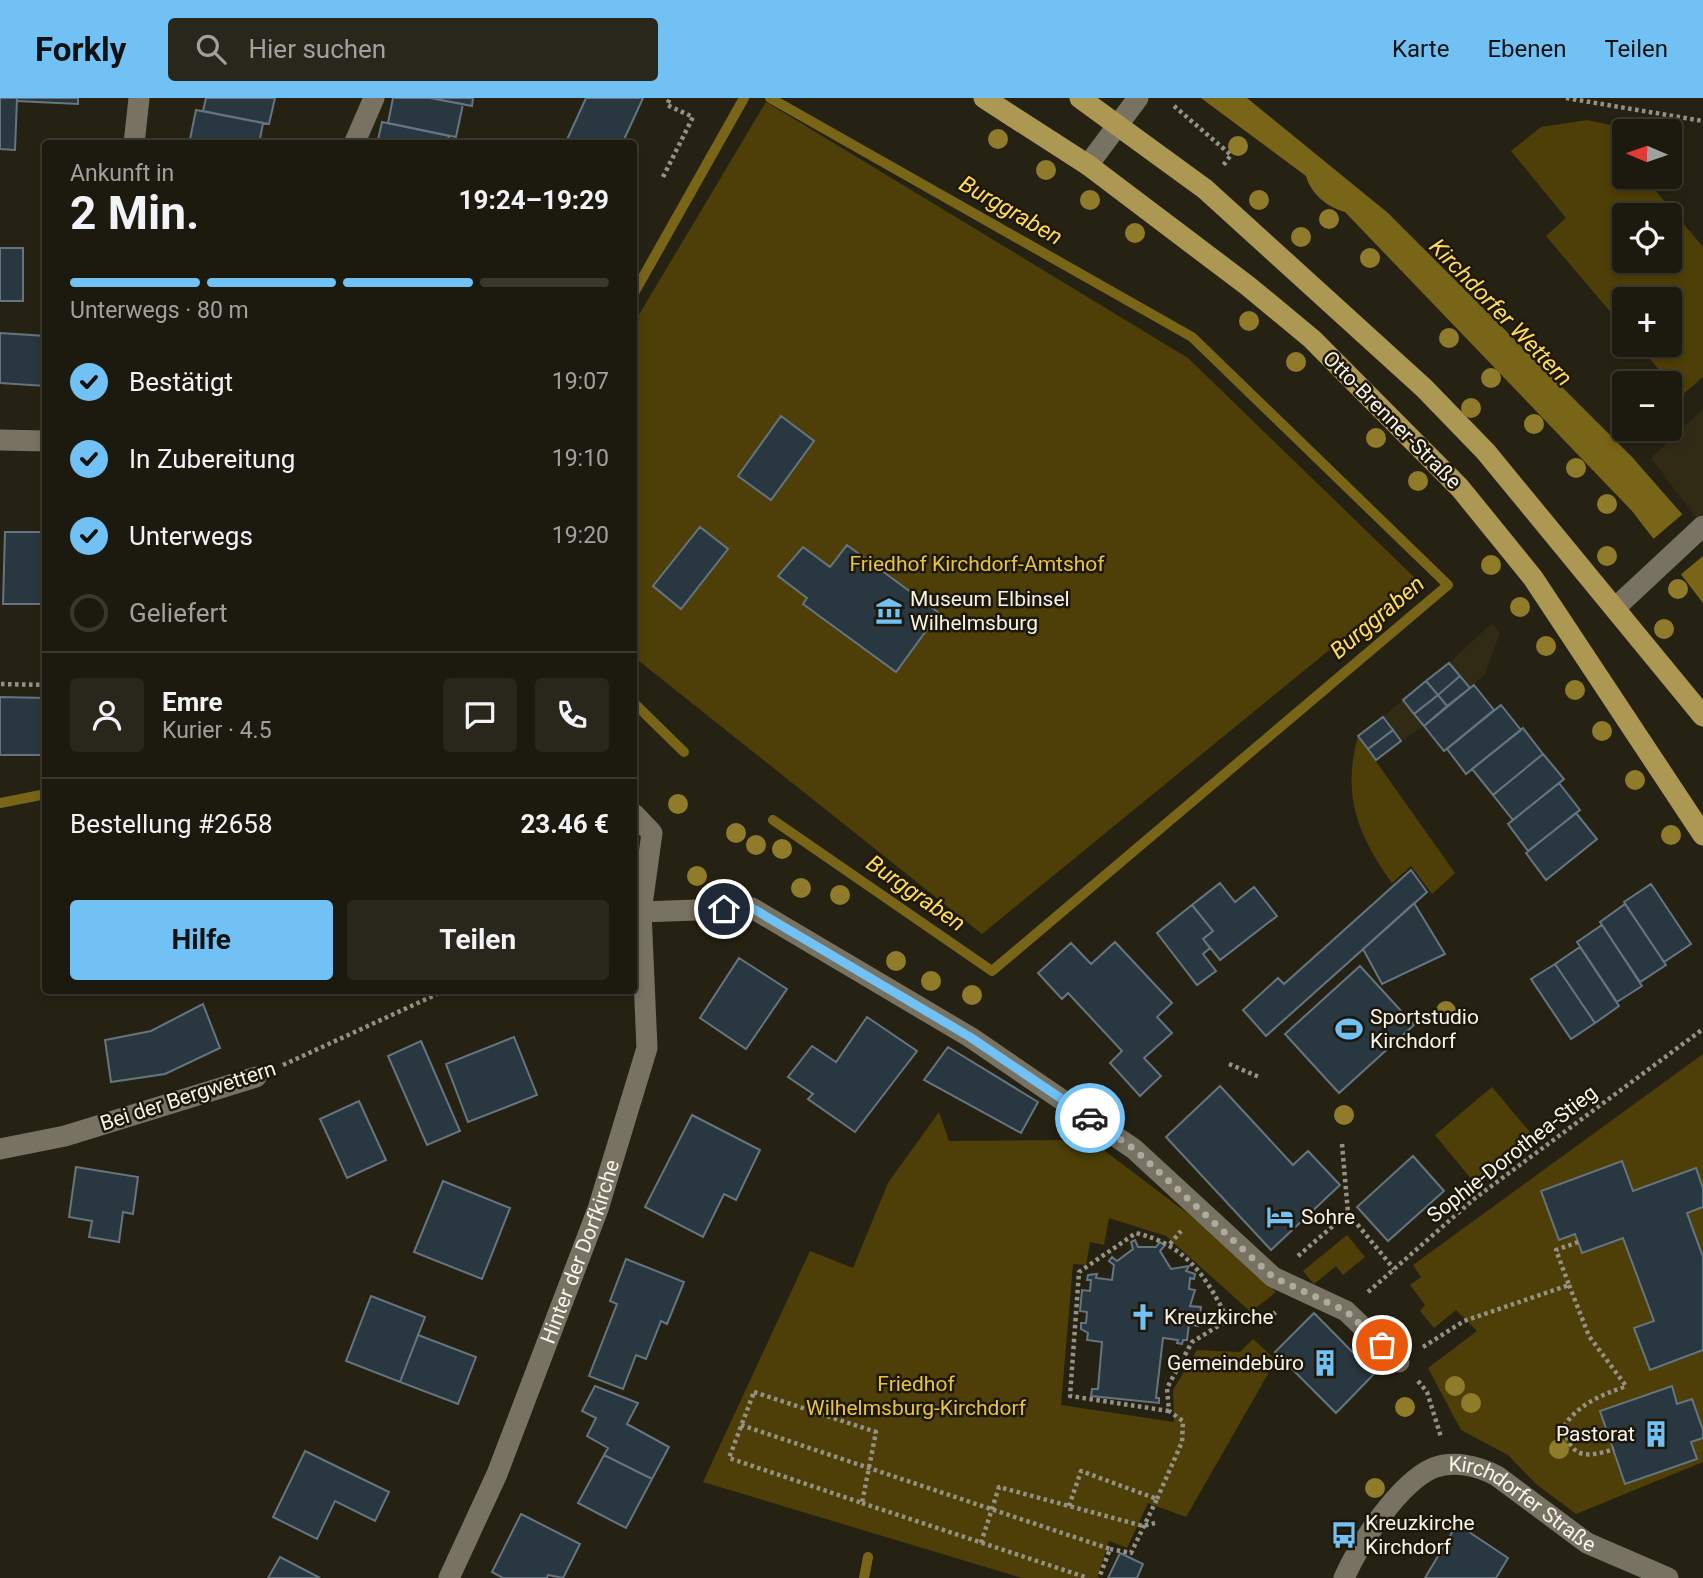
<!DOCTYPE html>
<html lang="de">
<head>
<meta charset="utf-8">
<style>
  :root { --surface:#1c1a0e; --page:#29271c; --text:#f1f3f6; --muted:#a0a19e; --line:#3a382e; --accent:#71c1f5 }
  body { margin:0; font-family:Roboto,sans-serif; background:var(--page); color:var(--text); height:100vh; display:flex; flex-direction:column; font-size:26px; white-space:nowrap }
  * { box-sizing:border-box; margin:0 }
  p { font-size:23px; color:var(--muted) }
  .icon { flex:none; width:38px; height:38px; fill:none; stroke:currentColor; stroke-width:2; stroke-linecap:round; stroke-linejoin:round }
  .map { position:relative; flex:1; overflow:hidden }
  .panel { position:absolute; left:42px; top:42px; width:595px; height:854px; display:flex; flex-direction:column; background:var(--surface); border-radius:7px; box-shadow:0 4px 10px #0003,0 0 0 2px var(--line) }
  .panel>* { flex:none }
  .needle { width:46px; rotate:272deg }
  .buttons { position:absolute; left:1612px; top:21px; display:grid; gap:14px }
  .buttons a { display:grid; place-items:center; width:70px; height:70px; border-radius:7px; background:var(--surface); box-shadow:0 4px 10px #0003,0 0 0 2px var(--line); font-size:35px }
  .pin { position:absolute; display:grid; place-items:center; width:60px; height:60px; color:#fff; margin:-30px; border:4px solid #fff; border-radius:50%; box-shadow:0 2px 7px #0007 }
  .courier { position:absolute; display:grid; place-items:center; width:70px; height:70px; margin:-35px; border:5px solid #71c1f5; border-radius:50%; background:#fff; color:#222; box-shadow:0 2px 9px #0007 }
  .summary em { font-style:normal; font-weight:700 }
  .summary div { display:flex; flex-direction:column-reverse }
  .summary { display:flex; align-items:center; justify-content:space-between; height:119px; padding:0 28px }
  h1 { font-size:46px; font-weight:700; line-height:52px }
  .bar { display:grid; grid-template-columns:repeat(4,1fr); gap:10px 7px; align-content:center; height:84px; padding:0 28px }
  .bar i { height:9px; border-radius:5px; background:var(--line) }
  .bar .selected { background:var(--accent) }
  .bar p { grid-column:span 4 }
  .line { display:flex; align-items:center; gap:18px; padding:0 28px; border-top:2px solid var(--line) }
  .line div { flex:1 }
  .round { display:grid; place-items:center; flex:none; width:74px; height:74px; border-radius:7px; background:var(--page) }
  ol { padding:0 28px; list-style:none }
  li { display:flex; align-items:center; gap:21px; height:77px }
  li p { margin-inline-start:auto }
  li .icon { padding:7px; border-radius:50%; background:var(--accent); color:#111; stroke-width:4 }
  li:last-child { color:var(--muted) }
  li i { width:38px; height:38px; border:4px solid var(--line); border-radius:50% }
  .button { display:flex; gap:14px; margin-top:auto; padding:14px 28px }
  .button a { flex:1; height:80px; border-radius:7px; background:var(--accent); color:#111; font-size:28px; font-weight:700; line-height:80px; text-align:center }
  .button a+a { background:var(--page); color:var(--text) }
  header { display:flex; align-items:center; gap:42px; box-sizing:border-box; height:98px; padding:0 35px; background:var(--accent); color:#111 }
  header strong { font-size:33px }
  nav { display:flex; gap:38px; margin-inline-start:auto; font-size:24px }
  .search { width:490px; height:63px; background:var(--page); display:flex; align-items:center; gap:18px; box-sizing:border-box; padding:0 24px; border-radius:7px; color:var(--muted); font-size:26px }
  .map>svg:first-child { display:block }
  .built { fill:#312b16 }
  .green { fill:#4d3f07; fill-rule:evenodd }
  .water { fill:#796517 }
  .pier { fill:#262213 }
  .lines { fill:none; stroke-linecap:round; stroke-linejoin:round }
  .stream { stroke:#796517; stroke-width:10 }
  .building { fill:#293741; stroke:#657580; stroke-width:2 }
  .path { stroke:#949185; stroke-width:4.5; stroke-dasharray:3.5 3.5; stroke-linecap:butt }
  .minor { stroke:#777261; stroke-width:21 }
  .major { stroke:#ac9852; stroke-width:21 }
  .tree { fill:#907b2b }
  .done { stroke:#adaa9f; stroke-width:7; stroke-dasharray:0 12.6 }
  .route { stroke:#71c1f5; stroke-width:9 }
  .labels { text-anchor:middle; stroke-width:5; stroke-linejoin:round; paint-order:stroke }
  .street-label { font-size:21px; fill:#f6f4ea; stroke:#1d180a }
  .park-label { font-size:21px; fill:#e7c43f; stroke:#1d180a }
  .poi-label { font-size:21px; fill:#f6f4ea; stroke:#1d180a; text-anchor:start }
  .water-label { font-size:23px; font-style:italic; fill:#fedb5b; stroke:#1d180a }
</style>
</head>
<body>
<header>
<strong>Forkly</strong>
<div class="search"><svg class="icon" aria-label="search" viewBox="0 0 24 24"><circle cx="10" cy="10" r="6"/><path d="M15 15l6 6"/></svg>Hier suchen</div>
<nav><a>Karte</a><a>Ebenen</a><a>Teilen</a></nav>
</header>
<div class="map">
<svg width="1703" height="1480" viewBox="0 0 1703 1480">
  <rect width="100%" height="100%" fill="#262213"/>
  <path class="built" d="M1703,311v118l-52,-69z
    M1492,525l8,10 -15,41 -15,14 -21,-25z
    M1403,602l21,26 -23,15 -18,-24z"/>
  <path class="green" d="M766,4l422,256 228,221 -434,355 -348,-277v-334z
    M1587,22l47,10 -10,1v46h20l59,70v130l-22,19 -43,-51h32v-46h-46v29l-78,-92 20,-18 -55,-67 30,-24zM1670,117v46h-46v-46z
    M1358,638l97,137 -23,21 -21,-28 -19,17c-35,-49 -50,-88 -34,-147z
    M1703,956v408l-127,52 -40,-30 -28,-29 -47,-25 -33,-62 49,-37 -21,-21 -22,18 -14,-17 5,-6 -15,-20 11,-8 -8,-12z
    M1492,989l42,50 -57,49 -42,-51z
    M939,1014l10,29 116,-1 7,-14 119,90 85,76 -25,20 -85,-76 -57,-18 -5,27 -14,-3 -4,23 -13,-1 -12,141 113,17 -1,-32 24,-40 43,2 13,-13 23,21 -90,157 -38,-14 -21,45 -18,-7 -12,37h-75l-319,-96 107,-231 43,17 35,-85z
    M1347,1137l18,22 -22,18 -7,-9 -22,18 -11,-13z"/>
  <path class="water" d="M1201,0h46l141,115 244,244 71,81v65l-71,-92 -287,-299c-18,-5 -34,-18 -39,-36z"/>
  <path class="pier" d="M1685,414l18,21v23l-24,20 -28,-35z"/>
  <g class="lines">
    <path class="stream" d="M770,0l422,239 256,248 -456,386 -219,-151
      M634,195l110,-195
      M634,605l50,49
      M0,705l46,-9
      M864,1480l4,-21"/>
  </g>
  <path class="building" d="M0,0h17l-2,52 -15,-1z
    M17,0h61v6l-61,-3z
    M206,0h69l-6,26 -66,-13z
    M393,0h37l33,6 -7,33 -68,-14z
    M430,0h43l-1,8z
    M586,0h57l-21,46h-57z
    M196,12l67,13 -4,21h-70z
    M382,24l67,14 -2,8h-70z
    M0,150h23v53h-23z
    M0,235l46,3 -1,50 -45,-3z
    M781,318l33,25 -43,59 -33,-24z
    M700,429l28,22 -47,60 -28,-23z
    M5,434h41v72h-43z
    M847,447l92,68 -43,59 -93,-68 4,-6 -29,-22 25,-29 27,20z
    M1449,565l11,13 -22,19 -12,-14z
    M1460,578l10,12 -23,18 -9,-11z
    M1426,583l12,14 -24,19 -11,-14z
    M1474,587l20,25 -50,41 -20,-25z
    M1438,597l9,11 -23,20 -10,-12z
    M0,599l46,1v57h-46z
    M1501,607l20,25 -55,44 -19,-25z
    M1383,619l10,13 -25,19 -10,-13z
    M1523,630l20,26 -50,41 -21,-26z
    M1393,632l8,11 -25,19 -8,-11z
    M1543,656l21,25 -51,41 -20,-25z
    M1559,685l21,27 -52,41 -20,-27z
    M1576,715l21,26 -51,41 -20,-27z
    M1411,772l16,22 -161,144 -23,-26 35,-32 6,6z
    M1220,785l15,19 19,-15 23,29 -57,44 -17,-21 10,-8 -21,-26z
    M1651,786l40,60 -27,18 -40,-60z
    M1414,805l31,51 -63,30 -19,-35z
    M1625,806l41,61 -26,17 -40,-60z
    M1192,807l21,26 -10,8 7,9 -7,6 13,17 -19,14 -40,-52z
    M1602,827l40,61 -25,16 -40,-60z
    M1115,844l57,61 -15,14 15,16 -28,25 17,18 -21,20 -30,-33 12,-12 -54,-58 -6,6 -24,-26 33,-30 20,21z
    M1580,849l39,59 -24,17 -40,-59z
    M739,860l48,31 -41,60 -46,-31z
    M1555,866l40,59 -24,16 -40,-60z
    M1360,868l54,59 -75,68 -54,-59z
    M203,906l17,44 -55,26 -54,8 -6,-42 46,-9z
    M867,919l50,34 -62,81 -47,-33 5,-5 -25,-17 24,-31 24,16z
    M514,939l23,58 -69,27 -22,-58z
    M421,943l39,90 -33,14 -39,-89z
    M948,949l90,55 -17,31 -97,-53z
    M1220,988l73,79 15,-14 32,34 -69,65 -105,-113z
    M359,1003l27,59 -39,18 -27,-59z
    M692,1017l68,35 -24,50 -12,-6 -21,43 -58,-30z
    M1413,1058l31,35 -56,50 -31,-34z
    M1622,1063l11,30 63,-23 7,20v19l-16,6 16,44v93l-53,20 -16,-42 20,-7 -31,-83 -41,15 -7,-19 -16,6 -18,-49z
    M76,1069l62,10 -5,37 -10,-2 -4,30 -30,-5 3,-16 -23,-4z
    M443,1083l67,27 -28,71 -68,-27z
    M1135,1142l3,7h18l4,-5 5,3 -5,6 11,18 18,-3 -3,5 9,3 -1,5 -4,-1 -1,11 6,1 -5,16 11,1 -3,19 -9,-2 -2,16h-4l-1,4 -5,-1 1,-3 -15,-2 -7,60h3v5l-68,-7 1,-7h6l4,-47 -15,-2 1,-7 -7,-4v-6h5l1,-11 -7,-1 2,-21 8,1 1,-11h-4l1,-5 9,-1 -1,4 16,2 2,-15 -5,-4 3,-4 5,4 16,-12 -2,-7z
    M626,1161l58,23 -17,42 -6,-3 -15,38 -10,-4 -13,34 -34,-13 28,-72 -7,-3z
    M371,1198l54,21 -25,65 -54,-21z
    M1314,1215l60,61 -38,39 -61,-61z
    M418,1237l58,22 -18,47 -58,-22z
    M595,1288l43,17 -11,21 42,23 -17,32 -48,-24 4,-7 -21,-12 9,-18 -14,-7z
    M1672,1288l5,18 15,-5 11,31v8l-12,4 6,17 -72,25 -25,-73z
    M305,1353l84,41 -14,29 -40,-20 -18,38 -44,-22z
    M604,1357l48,24 -26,49 -48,-25z
    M521,1416l59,30 -17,34 -15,-3 -1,3h-44l-11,-6z
    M1457,1426l51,34 -12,20h-71z
    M1120,1455l23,11 -6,14h-29z
    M280,1459l40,21h-52z"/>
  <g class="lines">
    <path class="path" d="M1566,0l137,23
      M1174,8l57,49 -9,12
      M663,79l30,-60 -26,-12 3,-7
      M1,586l45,1
      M1229,966l30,13
      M283,967l163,-75
      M1342,1046l6,69 46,56
      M1170,1146l11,-13
      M1298,1158l50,-43
      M1569,1187l20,51 37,50c-26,10 -46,17 -62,40 6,33 22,32 50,23
      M1368,1194l106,-93 229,-170
      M1423,1249l41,-26 105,-36 -13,-35 22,-8
      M1418,1283l9,11 14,45
      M754,1294l122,40 -14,71 -133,-45z
      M1169,1313l-99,-15 9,-124 57,-39c50,12 70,43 92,87
      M741,1327l369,124 -11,29
      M1157,1401l25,-57 1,-21 -14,-10 -2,-23 25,-46 36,-22 37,2 13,-12
      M862,1405l226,75
      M1069,1408l12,-35 76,28 -26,54 -21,-4
      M981,1445l18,-56 144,39 12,-3"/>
    <g class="minor">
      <path d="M134,46l5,-46"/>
      <path d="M354,46l20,-46"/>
      <path d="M1088,67l50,-67"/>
      <path d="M0,342l46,1"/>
      <path d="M1615,510l88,-82"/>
      <path d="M641,814l111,-4 218,129 164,112 139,128 73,34 53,51"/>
      <path d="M0,1051l65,-13 191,-59"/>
      <path id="s1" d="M449,1480l48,-104 101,-265 49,-161 -6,-136 11,-79 -18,-19"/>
      <path id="s2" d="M1344,1480c15,-34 55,-95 89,-110 21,-8 45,-2 64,8l90,67 81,35"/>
    </g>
    <path class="major" d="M984,0l104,67 160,121 64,53 148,149 73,90 170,257
      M1080,0l125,91 219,199 62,64 217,264"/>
  </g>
  <g class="tree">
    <circle cx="998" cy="41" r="10"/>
    <circle cx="1238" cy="48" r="10"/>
    <circle cx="1046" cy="72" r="10"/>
    <circle cx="1090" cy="102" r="10"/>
    <circle cx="1259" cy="102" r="10"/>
    <circle cx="1329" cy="121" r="10"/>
    <circle cx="1135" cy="135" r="10"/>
    <circle cx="1301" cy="139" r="10"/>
    <circle cx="1370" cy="160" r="10"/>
    <circle cx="1249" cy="223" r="10"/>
    <circle cx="1449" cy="240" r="10"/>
    <circle cx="1296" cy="264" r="10"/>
    <circle cx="1491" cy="280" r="10"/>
    <circle cx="1471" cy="310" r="10"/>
    <circle cx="1534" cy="326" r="10"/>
    <circle cx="1376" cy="340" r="10"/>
    <circle cx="1576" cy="370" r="10"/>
    <circle cx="1418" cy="383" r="10"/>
    <circle cx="1607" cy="406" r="10"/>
    <circle cx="1607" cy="458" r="10"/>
    <circle cx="1491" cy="467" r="10"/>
    <circle cx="1678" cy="491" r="10"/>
    <circle cx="1520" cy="509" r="10"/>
    <circle cx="1664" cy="531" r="10"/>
    <circle cx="1546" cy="548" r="10"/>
    <circle cx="1575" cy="592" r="10"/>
    <circle cx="1602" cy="633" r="10"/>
    <circle cx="1635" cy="682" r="10"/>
    <circle cx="678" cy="706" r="10"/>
    <circle cx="736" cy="735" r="10"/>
    <circle cx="1671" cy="737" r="10"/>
    <circle cx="756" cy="747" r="10"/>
    <circle cx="782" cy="751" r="10"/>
    <circle cx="697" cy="778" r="10"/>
    <circle cx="801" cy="790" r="10"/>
    <circle cx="840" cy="797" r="10"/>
    <circle cx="896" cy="863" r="10"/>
    <circle cx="931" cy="883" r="10"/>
    <circle cx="972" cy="897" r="10"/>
    <circle cx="1446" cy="913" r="10"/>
    <circle cx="1344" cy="1017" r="10"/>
    <circle cx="1455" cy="1288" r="10"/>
    <circle cx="1471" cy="1305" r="10"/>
    <circle cx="1405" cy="1309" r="10"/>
    <circle cx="1559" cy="1351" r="10"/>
    <circle cx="1375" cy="1390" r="10"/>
  </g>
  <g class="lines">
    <path class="done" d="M1090,1020l44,31 139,128 73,34 36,34"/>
    <path class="route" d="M724,811l28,-1 218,129 120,81"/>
  </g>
  <defs>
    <symbol id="museum-bare" viewBox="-9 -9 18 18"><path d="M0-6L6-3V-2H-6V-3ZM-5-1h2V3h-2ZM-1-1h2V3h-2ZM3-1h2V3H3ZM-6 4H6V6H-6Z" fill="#71c1f5" stroke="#1d180a" stroke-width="2.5" paint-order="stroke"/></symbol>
    <symbol id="stadium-bare" viewBox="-9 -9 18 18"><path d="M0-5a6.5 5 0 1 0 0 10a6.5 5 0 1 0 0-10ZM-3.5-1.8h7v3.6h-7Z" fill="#71c1f5" stroke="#1d180a" stroke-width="2.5" paint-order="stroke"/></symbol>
    <symbol id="hotel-bare" viewBox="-9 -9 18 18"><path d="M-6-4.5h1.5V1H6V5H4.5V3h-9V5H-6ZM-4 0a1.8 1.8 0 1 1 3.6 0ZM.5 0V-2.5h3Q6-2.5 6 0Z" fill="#71c1f5" stroke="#1d180a" stroke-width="2.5" paint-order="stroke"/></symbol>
    <symbol id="church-bare" viewBox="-9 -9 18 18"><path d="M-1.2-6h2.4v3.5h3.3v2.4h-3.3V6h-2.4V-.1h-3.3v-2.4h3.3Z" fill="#71c1f5" stroke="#1d180a" stroke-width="2.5" paint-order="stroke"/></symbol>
    <symbol id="building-bare" viewBox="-9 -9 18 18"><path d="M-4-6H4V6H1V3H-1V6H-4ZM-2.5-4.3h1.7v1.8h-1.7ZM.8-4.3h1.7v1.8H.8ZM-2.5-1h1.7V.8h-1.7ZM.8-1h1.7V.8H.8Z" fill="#71c1f5" stroke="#1d180a" stroke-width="2.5" paint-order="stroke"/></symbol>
    <symbol id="bus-bare" viewBox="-9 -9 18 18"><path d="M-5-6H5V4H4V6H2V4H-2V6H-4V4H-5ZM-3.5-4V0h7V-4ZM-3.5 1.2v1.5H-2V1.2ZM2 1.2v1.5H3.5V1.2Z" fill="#71c1f5" stroke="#1d180a" stroke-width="2.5" paint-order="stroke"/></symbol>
  </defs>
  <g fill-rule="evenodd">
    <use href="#museum-bare" x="870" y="494" width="38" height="38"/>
    <use href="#stadium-bare" x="1330" y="912" width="38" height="38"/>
    <use href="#hotel-bare" x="1261" y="1100" width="38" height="38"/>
    <use href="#church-bare" x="1124" y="1200" width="38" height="38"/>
    <use href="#building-bare" x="1306" y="1246" width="38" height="38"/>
    <use href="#building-bare" x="1637" y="1317" width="38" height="38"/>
    <use href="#bus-bare" x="1325" y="1418" width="38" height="38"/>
  </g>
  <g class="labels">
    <g class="street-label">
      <text transform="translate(1392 322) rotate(45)" y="7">Otto-Brenner-Straße</text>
      <text transform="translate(188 998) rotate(-18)" y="7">Bei der Bergwettern</text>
      <text transform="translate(1512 1056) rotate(-38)" y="7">Sophie-Dorothea-Stieg</text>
      <text dy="7" stroke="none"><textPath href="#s1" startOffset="352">Hinter der Dorfkirche</textPath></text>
      <text dy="7" stroke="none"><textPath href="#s2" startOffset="245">Kirchdorfer Straße</textPath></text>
    </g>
    <g class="park-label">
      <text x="977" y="473">Friedhof Kirchdorf-Amtshof</text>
      <text x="916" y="1293">Friedhof<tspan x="916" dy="24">Wilhelmsburg-Kirchdorf</tspan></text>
    </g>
    <g class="poi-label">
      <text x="910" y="508">Museum Elbinsel<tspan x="910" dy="24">Wilhelmsburg</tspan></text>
      <text x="1370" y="926">Sportstudio<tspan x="1370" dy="24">Kirchdorf</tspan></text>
      <text x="1301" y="1126">Sohre</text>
      <text x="1164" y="1226">Kreuzkirche</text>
      <text x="1304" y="1272" text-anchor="end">Gemeindebüro</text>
      <text x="1635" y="1343" text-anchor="end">Pastorat</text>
      <text x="1365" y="1432">Kreuzkirche<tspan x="1365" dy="24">Kirchdorf</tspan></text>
    </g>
    <g class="water-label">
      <text transform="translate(1011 112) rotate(30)" y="8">Burggraben</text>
      <text transform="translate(1501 214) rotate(46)" y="8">Kirchdorfer Wettern</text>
      <text transform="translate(1377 519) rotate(-40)" y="8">Burggraben</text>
      <text transform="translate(916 795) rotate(35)" y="8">Burggraben</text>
    </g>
  </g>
</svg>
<div class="buttons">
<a><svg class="needle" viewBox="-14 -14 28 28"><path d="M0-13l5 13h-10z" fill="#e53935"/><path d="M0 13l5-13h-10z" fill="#a0a19e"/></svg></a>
<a><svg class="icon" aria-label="locate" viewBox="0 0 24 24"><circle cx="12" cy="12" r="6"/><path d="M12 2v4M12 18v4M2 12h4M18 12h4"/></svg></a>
<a>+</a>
<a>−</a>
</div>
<div class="pin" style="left:1382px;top:1247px;background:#ea580c"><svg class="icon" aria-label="bag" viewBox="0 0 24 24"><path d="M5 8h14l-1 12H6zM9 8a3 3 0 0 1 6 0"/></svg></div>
<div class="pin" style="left:724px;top:811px;background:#1f2937"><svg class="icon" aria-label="home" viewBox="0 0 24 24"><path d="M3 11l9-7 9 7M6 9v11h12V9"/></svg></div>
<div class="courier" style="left:1090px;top:1020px"><svg class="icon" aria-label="car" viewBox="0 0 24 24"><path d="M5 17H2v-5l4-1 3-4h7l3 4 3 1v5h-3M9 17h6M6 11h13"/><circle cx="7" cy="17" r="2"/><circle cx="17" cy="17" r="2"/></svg></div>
<section class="panel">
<div class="summary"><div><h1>2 Min.</h1><p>Ankunft in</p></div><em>19:24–19:29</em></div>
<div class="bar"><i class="selected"></i><i class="selected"></i><i class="selected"></i><i></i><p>Unterwegs · 80 m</p></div>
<ol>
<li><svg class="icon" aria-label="check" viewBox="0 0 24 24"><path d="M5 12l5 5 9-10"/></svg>Bestätigt<p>19:07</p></li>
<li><svg class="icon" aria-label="check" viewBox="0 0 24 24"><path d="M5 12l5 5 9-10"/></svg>In Zubereitung<p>19:10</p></li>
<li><svg class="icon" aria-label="check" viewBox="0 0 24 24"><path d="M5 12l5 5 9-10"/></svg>Unterwegs<p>19:20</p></li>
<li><i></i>Geliefert</li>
</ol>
<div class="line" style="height:126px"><a class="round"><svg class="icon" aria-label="person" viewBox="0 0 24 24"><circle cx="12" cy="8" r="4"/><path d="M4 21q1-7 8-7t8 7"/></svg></a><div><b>Emre</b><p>Kurier · 4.5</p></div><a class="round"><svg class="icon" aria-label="chat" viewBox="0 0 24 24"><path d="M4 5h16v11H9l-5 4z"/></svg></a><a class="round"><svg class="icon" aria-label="phone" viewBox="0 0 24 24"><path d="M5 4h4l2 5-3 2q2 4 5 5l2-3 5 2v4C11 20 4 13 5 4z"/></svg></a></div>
<div class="line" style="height:91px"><div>Bestellung #2658</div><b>23.46 €</b></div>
<div class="button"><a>Hilfe</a><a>Teilen</a></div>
</section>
</div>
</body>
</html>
